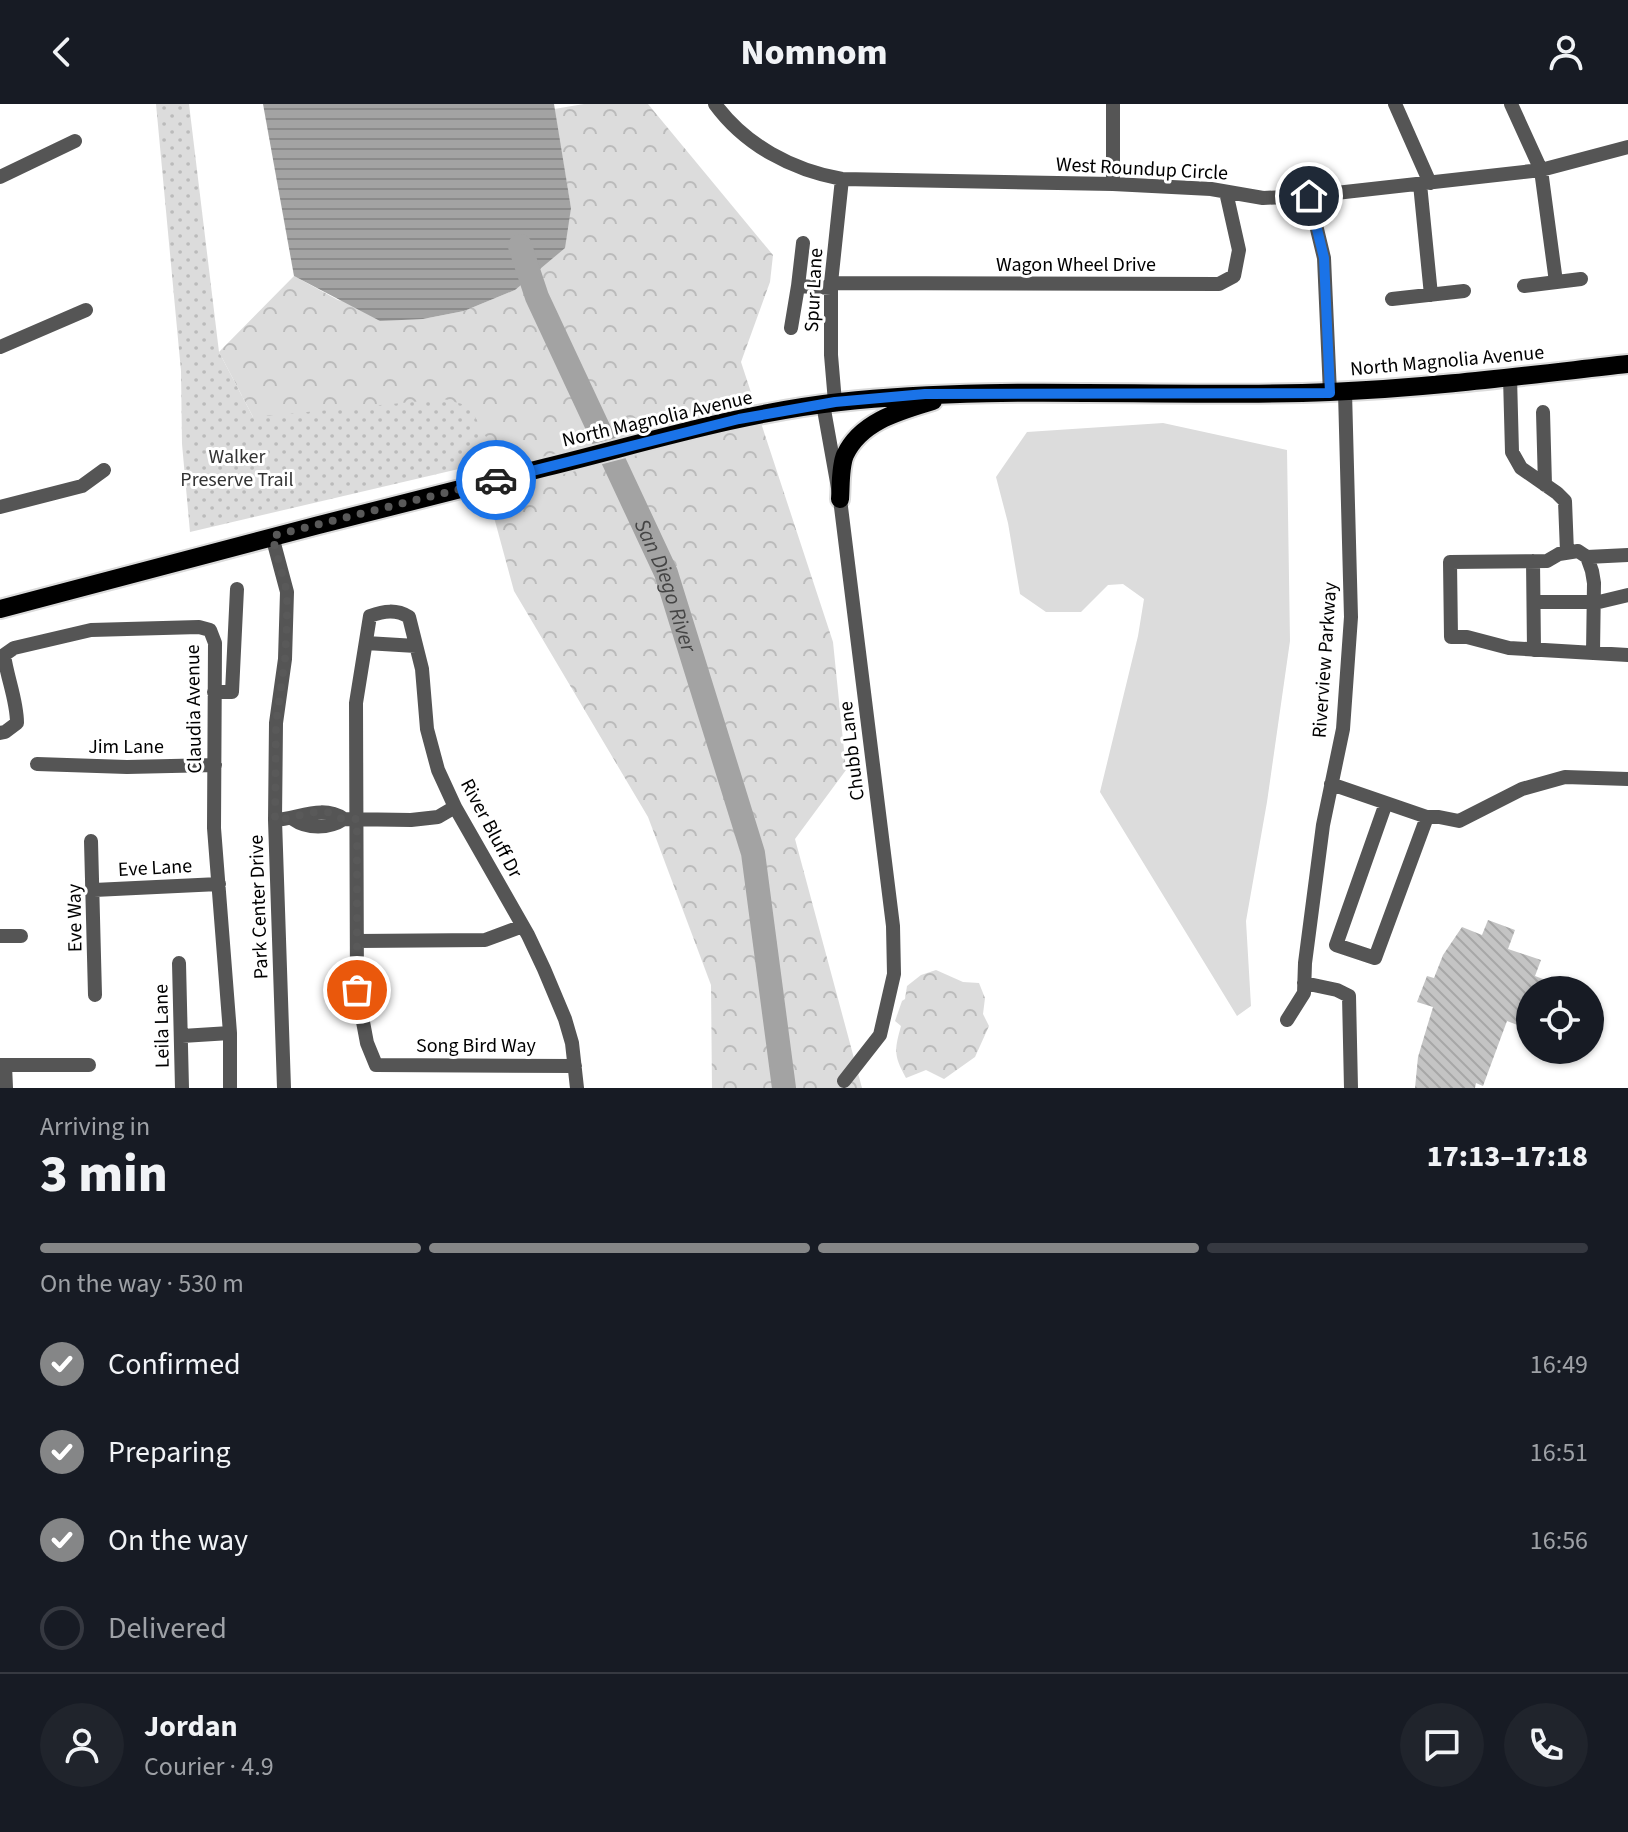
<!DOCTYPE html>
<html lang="en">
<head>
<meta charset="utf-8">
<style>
  :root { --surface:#171b24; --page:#20242c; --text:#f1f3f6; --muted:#9ea1a6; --line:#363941; --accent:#858687 }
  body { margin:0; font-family:"Source Sans 3",sans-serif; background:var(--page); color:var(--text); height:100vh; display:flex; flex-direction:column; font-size:30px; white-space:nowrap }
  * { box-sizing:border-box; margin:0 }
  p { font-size:26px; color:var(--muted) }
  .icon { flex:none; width:44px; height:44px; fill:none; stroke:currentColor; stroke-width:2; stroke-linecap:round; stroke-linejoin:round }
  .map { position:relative; height:984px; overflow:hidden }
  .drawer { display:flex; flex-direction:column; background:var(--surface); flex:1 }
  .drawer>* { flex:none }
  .buttons { position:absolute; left:1516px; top:872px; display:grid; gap:16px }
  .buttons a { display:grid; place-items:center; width:88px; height:88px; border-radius:50%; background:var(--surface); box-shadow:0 2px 6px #0004; font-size:40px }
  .pin { position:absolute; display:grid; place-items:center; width:68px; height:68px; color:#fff; margin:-34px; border:4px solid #fff; border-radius:50%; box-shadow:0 2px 8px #0007 }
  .courier { position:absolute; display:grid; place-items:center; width:80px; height:80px; margin:-40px; border:6px solid #1a73e8; border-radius:50%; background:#fff; color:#222; box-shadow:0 2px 10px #0007 }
  .summary em { font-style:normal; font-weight:800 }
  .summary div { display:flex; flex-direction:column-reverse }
  .summary { display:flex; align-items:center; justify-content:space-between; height:136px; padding:0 40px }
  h1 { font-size:52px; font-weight:800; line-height:60px }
  .bar { display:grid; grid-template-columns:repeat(4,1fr); gap:12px 8px; align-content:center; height:96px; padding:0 40px }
  .bar i { height:10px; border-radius:6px; background:var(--line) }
  .bar .current { background:var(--accent) }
  .bar p { grid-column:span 4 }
  .line { display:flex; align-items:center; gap:20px; padding:0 40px; border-top:2px solid var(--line) }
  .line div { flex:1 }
  .round { display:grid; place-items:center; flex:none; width:84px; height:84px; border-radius:42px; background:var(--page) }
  ol { padding:0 40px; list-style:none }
  li { display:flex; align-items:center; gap:24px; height:88px }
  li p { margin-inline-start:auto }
  li .icon { padding:8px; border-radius:50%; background:var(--accent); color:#fff; stroke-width:4 }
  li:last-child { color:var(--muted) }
  li i { width:44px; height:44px; border:4px solid var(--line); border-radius:50% }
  header { display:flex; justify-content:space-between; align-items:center; height:104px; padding:0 40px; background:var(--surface); font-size:36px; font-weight:800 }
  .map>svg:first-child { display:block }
  .green { fill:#dcdcdc }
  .forest { fill:url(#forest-crowns) }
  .park { fill:url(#park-dots) }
  .water { fill:url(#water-rules) }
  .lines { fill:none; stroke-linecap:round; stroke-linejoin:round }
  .river { stroke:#a3a3a3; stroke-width:24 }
  .building { fill:url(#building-back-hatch) }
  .major-casing { stroke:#dbdbdb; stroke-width:22 }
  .minor { stroke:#555; stroke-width:14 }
  .major { stroke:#000; stroke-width:18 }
  .done { stroke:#595959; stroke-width:8; stroke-dasharray:0 14.4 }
  .route { stroke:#1a73e8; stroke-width:10 }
  .labels { text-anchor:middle; stroke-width:6; stroke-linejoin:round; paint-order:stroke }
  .street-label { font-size:20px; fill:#000; stroke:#fff }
  .park-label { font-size:20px; fill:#333; stroke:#fff }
  .water-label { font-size:22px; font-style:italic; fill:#444; stroke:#fff }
</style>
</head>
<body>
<header><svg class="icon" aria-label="back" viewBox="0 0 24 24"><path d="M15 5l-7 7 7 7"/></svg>Nomnom<svg class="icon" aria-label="person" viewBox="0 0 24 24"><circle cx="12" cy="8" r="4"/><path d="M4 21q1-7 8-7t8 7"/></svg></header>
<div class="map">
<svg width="1628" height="984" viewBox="0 0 1628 984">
  <defs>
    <pattern id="forest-crowns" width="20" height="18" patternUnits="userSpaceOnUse" patternTransform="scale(2)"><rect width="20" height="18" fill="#dcdcdc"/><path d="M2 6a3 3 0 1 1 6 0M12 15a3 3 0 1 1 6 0" fill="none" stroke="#bbb"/></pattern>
    <pattern id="park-dots" width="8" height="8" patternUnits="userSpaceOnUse" patternTransform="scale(2)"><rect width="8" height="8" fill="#dcdcdc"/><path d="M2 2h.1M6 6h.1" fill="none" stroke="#bbb" stroke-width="1.8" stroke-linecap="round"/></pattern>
    <pattern id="water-rules" width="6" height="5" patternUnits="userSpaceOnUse" patternTransform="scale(2)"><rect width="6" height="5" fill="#a3a3a3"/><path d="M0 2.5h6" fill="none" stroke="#8b8b8b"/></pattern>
    <pattern id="building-back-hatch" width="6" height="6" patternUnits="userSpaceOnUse" patternTransform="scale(2)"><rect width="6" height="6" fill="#c4c4c4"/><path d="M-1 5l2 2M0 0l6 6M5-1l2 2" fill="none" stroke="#a7a7a7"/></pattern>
  </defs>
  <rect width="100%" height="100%" fill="#fff"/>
  <path class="green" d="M1163,319l124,27 3,191 -23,161 -21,119 5,85 -14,10 -137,-224 38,-156 6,-37 -21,-15 -15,1 -27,27h-35l-26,-18 -12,-71 -12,-46 31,-45z"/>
  <path class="forest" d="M584,0h64l125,151 -3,27 -29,80 92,280 13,128 -51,69 67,249h-150l-1,-103 -63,-168 -134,-226 -19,-70 -33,-101 -209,-3 -34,-65 75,-76 44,24 85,19 41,-8 51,-21 56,-82 -17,-99z
    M936,866l27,12 16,1 6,15 -2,16 6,12 -14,31 -31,22 -18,-9 -20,8c-12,-22 -12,-27 -5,-52l-6,-5 7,-20 3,-2 2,-13 14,-11z"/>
  <path class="park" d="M156,0h33l30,248 34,65 191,-18 25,7 22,40 -11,18 -290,68 -8,-88 -1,-73z"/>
  <path class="water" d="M263,0h291l17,104 -6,40 -50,42 -51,21 -41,8 -43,2 -86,-45z"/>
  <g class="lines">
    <path class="river" id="s1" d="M520,142l17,51 129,276 87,280 31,235"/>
  </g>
  <path class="building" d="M1488,816l27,10 -7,19 33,11 -6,16 8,3 -5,11h-8v32l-2,7 -21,-8 -24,65 -7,-3 -1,5h-60l3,-31 15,-50 -16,-5 10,-26 7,2 9,-23 19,-28 20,8z"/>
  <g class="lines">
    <defs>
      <path id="major" d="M840,395c1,-13 0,-32 5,-44 16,-34 55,-44 88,-54
        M0,505c179,-48 359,-95 539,-140 99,-24 200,-56 301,-67 162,-18 327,-3 490,-10 100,-4 199,-17 298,-28"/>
    </defs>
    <use href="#major" class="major-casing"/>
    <path class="minor" d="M715,0c30,41 77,66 127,75l271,5 98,5 52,9 46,-2 232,-26 87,-23
      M1113,0v80
      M1395,0l35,79
      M1511,0l30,66 15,112
      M0,73l75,-36
      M1420,80l11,111
      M1309,92l15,62 6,135
      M803,139l-5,43 33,2
      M831,179l388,1 15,-8 5,-26 -13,-58
      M1524,182l57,-7
      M1392,195l72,-8
      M791,224l7,-42
      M0,243l86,-37
      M1510,273l2,75 9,16 36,25 8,8 2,51
      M835,298l-4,-47v-72l11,-104
      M823,300l17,95 53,427 1,48 -14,61 -36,46
      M1543,308l2,73
      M0,403l82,-21 22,-16
      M272,432l15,56 -2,67 -9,64 -1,97 9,268
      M1628,451l-41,2 -9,-6 -19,3 -12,7 -97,1 1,75h16l42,11 119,7
      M1587,453l5,14 2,12 -1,70
      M1533,457l1,89
      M1534,498h65l29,-7
      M366,539l50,3
      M214,588h18l5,-103
      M0,629l5,-1 12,-9c0,-23 -10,-45 -13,-68l10,-7 77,-18 108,-3 11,3 5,13 -1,185 16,205v55
      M37,660l90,3 88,-2
      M1331,680l96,33 -52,141 -39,-13 50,-142
      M1427,713h12l20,4 63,-32 43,-12 63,2
      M293,715c14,10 36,10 51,0
      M344,715l67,1 27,-3 17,-10
      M275,716c23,-1 47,-16 69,-1
      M91,737l4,154
      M94,786l125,-6
      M0,832h21
      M357,837l128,-1 38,-14
      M179,859l3,125
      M1304,879l33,7 12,6 2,92
      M1287,916l17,-27 1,-30 18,-138 20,-96 8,-112 -6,-225
      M182,932l48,-3
      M0,961h5l1,23
      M5,961h84
      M575,962l-199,-1 -9,-22 -10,-53 -1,-287 14,-87c14,-5 26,-7 39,1l13,52 5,60 11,41 17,37 73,128 16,34 21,50 7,24 5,45"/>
    <use href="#major" class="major"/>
  </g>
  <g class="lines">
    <path class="done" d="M357,886v-171c-2,0 -13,0 -14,0 -4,-1 -7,-6 -11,-6 -21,-5 -37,6 -57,7l1,-97 9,-64 2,-36v-31l-15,-56 224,-56"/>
    <path class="route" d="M496,376l243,-61 96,-17 90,-8 405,-1 -6,-135 -15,-62"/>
  </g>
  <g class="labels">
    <g class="street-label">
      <text transform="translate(1142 64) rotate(3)" y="7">West Roundup Circle</text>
      <text x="1076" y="167">Wagon Wheel Drive</text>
      <text transform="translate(813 186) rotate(-87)" y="7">Spur Lane</text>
      <text transform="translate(1447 256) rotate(-5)" y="7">North Magnolia Avenue</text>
      <text transform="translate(657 314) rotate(-13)" y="7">North Magnolia Avenue</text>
      <text transform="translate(1324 556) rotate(-86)" y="7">Riverview Parkway</text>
      <text transform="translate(193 605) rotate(-91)" y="7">Claudia Avenue</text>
      <text x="126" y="649">Jim Lane</text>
      <text transform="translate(851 647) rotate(-97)" y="7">Chubb Lane</text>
      <text transform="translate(492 724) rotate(62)" y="7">River Bluff Dr</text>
      <text transform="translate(155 763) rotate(-3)" y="7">Eve Lane</text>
      <text transform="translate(258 803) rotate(-92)" y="7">Park Center Drive</text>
      <text transform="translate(74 814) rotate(-91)" y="7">Eve Way</text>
      <text transform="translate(161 922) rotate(-91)" y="7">Leila Lane</text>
      <text x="476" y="948">Song Bird Way</text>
    </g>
    <g class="park-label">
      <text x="237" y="359">Walker<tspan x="237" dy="23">Preserve Trail</tspan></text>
    </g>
    <g class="water-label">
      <text dy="8" stroke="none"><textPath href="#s1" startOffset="370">San Diego River</textPath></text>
    </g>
  </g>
</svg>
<div class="buttons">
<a><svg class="icon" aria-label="locate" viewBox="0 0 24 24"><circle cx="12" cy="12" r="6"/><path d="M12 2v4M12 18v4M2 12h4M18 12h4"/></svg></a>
</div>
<div class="pin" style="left:357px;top:886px;background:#ea580c"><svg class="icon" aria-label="bag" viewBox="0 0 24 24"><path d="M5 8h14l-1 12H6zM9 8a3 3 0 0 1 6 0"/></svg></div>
<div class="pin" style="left:1309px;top:92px;background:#1f2937"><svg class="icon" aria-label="home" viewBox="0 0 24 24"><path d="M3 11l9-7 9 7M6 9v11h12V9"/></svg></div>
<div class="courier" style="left:496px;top:376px"><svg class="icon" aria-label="car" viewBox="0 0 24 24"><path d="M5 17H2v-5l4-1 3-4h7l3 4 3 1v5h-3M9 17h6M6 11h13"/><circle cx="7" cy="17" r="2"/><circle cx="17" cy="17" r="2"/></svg></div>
</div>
<section class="drawer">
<div class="summary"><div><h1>3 min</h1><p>Arriving in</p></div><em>17:13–17:18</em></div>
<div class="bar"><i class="current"></i><i class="current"></i><i class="current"></i><i></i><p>On the way · 530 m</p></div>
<ol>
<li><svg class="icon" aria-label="check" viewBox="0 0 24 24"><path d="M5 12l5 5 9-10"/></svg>Confirmed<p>16:49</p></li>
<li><svg class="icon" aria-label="check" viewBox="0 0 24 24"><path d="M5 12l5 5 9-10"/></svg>Preparing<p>16:51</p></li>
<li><svg class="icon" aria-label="check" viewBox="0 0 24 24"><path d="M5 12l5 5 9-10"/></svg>On the way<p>16:56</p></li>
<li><i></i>Delivered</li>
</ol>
<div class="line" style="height:144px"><a class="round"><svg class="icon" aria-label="person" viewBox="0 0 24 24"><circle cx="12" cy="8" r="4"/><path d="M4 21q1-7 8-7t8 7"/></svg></a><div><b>Jordan</b><p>Courier · 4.9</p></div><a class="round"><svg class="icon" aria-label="chat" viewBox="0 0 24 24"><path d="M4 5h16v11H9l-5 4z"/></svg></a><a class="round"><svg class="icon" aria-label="phone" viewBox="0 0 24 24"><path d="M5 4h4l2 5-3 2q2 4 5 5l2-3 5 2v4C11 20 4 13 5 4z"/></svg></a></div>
</section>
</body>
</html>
